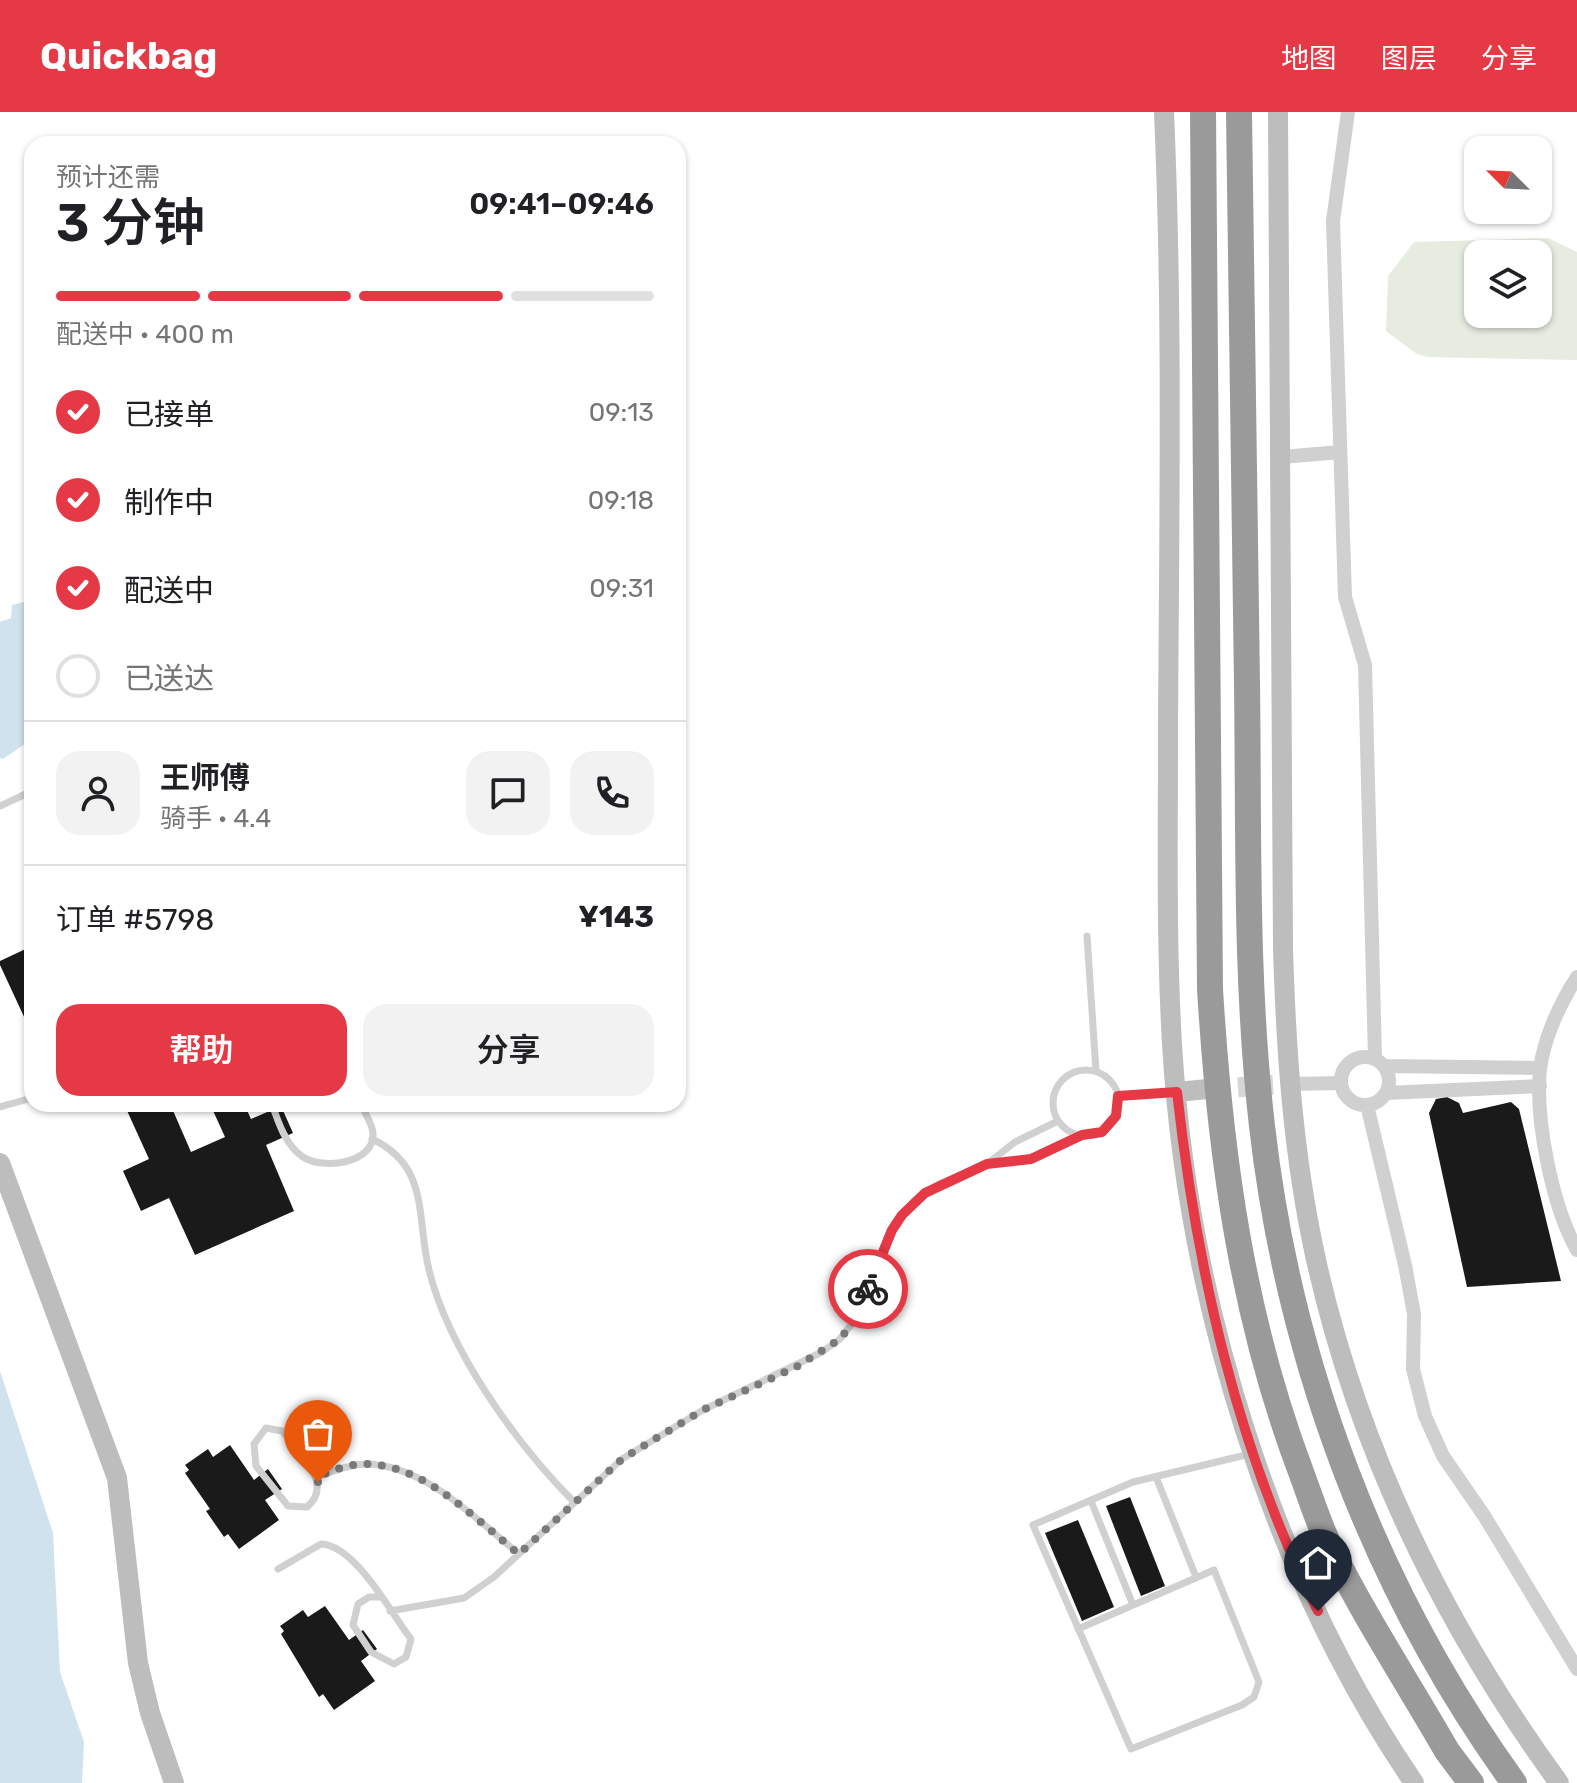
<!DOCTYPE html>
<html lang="zh">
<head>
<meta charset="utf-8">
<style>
  :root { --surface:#fff; --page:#f2f2f2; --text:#202124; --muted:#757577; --line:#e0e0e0; --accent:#e63946 }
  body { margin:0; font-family:Rubik,"Noto Sans SC",sans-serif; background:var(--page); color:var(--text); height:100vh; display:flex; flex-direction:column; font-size:30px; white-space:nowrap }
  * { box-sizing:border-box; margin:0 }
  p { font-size:26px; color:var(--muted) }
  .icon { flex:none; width:44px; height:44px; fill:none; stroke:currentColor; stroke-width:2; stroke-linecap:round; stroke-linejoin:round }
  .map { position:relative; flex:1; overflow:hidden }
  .drawer { position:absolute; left:24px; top:24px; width:662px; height:976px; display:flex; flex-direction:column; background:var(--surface); border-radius:24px; box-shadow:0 2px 6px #0004 }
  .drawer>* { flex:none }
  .needle { width:52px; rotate:294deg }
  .tools { position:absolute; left:1464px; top:24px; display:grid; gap:16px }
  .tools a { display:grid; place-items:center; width:88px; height:88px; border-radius:16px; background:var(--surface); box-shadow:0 2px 6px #0004; font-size:40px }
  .pin { position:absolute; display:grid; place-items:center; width:68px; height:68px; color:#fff; margin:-82px -34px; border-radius:50% 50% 50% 0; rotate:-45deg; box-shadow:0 0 8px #0007 }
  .pin .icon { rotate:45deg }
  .courier { position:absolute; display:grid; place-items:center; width:80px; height:80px; margin:-40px; border:6px solid #e63946; border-radius:50%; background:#fff; color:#222; box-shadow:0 2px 10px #0007 }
  .head em { font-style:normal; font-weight:600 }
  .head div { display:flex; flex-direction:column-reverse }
  .head { display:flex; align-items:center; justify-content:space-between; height:136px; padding:0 32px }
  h1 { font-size:52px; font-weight:600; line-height:60px }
  .bar { display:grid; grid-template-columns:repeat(4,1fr); gap:12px 8px; align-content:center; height:96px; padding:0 32px }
  .bar i { height:10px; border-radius:6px; background:var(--line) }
  .bar .selected { background:var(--accent) }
  .bar p { grid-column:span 4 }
  .line { display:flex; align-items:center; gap:20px; padding:0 32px; border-top:2px solid var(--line) }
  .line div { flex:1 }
  .round { display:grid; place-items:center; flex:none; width:84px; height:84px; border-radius:24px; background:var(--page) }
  ol { padding:0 32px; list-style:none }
  li { display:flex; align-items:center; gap:24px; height:88px }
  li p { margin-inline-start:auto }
  li .icon { padding:8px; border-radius:50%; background:var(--accent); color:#fff; stroke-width:4 }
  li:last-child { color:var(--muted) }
  li i { width:44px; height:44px; border:4px solid var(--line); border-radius:50% }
  .cta { display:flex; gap:16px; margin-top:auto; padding:16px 32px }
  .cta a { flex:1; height:92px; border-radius:24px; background:var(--accent); color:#fff; font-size:32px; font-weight:600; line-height:92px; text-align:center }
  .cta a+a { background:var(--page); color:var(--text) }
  header { display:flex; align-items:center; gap:48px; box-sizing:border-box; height:112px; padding:0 40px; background:var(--accent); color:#fff }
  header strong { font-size:38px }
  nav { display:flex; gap:44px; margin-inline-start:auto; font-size:28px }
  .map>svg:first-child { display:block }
  .green { fill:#e6ecdf; fill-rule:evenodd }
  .water { fill:#cfe2ee }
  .building { fill:#1a1a1a }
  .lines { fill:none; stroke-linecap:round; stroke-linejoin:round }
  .secondary-tunnel { stroke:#d6d6d6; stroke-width:20; stroke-dasharray:20 10; stroke-linecap:butt }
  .lane { stroke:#d0d0d0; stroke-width:7 }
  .street { stroke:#d0d0d0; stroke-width:14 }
  .secondary { stroke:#bdbdbd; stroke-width:20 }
  .highway { stroke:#9a9a9a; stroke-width:26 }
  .done { stroke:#7a7a7a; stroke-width:8; stroke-dasharray:0 14.4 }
  .route { stroke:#e63946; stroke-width:10 }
</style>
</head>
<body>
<header>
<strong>Quickbag</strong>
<nav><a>地图</a><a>图层</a><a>分享</a></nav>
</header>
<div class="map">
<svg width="1577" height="1671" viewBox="0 0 1577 1671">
  <rect width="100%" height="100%" fill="#fff"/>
  <path class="green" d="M1548,126l29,14v108l-150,-3 -10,-3 -31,-23 2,-55 26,-34zM1478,142h60v60h-60z"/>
  <path class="water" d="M32,488v139l-29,20 -3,-1v-136l11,-4 1,-13z
    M0,1259l53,162 7,139 24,70 -2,41h-82z"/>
  <path class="building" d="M32,834v88l-32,-69v-4z
    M1447,985l12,6 4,10 48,-11 8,7 42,172 -94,6 -38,-174 7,-14z
    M124,992h39l2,5 6,-3 20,46 34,-15 -15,-33h34l7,15 30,-13 12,27 -27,12 28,66 -99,44 -26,-57 -28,13 -18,-40 26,-12z
    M230,1333l24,35 14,-11 14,20 -17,11 14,20 -40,29 -11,-15 -4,3 -18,-26 4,-2 -25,-36 4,-3 -4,-5 23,-16 5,8z
    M1130,1385l35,89 -24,10 -35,-90z
    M1078,1408l36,87 -32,14 -37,-88z
    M325,1494l24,34 14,-10 14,19 -16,12 14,20 -41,29 -11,-16 -4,3 -38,-63 3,-3 -4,-5 23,-16 5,7z"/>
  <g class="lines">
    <path class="secondary-tunnel" d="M1208,977l65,-4"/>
    <path class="lane" d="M0,694l32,-15
      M1087,824l9,135
      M1053 991a33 33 0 1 1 66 0a33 33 0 1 1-66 0Z
      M1118,984l58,-4
      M272,992c6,18 14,42 31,53 19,13 72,7 70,-24 -1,-10 -9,-21 -12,-29
      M0,995l32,-9
      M372,1027c58,27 44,78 57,131 20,81 87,173 144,231
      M989,1051l42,-4 51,-24
      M266,1316l16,3c16,19 53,53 25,76l-19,-1 -32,-40 -2,-22z
      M317,1365c15,-6 31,-12 48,-13 59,0 112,56 154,90
      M1156,1365l40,100
      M1091,1389l42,104
      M278,1457l43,-25c33,1 68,65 87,91l3,4 -5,18 -12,7 -23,-12 -18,-27 5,-21 11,-7h12
      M390,1499l74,-13 30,-21 128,-118 81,-49 119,-58 18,-13 17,-22 35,-87 22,-29 25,-17 48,-20 28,-22 43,-21
      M1078,1517l136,-59 45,112 -5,15 -12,8 -111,44 -98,-224 100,-43 117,-28"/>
    <path class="street" d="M1348,0l-15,109 12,376 20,68 10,393
      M1282,345l58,-5
      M1577,865c-17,26 -33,61 -37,92 -5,50 12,137 37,181
      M1341 969a24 24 0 1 1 48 0a24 24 0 1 1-48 0Z
      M1384,954l156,2
      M1290,972l50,-1
      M1386,981l154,-7
      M1367,993l38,160 9,49 -1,55 12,47 18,40 42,61 92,152"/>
    <path class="secondary" d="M1164,0c9,207 5,415 4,622 0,103 -2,207 4,310 15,254 99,529 242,739
      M1278,0l5,836c3,103 10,206 32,307 42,192 129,370 244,528
      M1177,980l31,-3
      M0,1051l117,315 21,185 12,50 24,70"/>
    <path class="highway" d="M1203,0l7,877c10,166 32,327 91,483 9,24 17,50 28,73 35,71 79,138 118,206l24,32
      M1239,0c3,191 6,382 8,572 2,147 -2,296 15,442 27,236 113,465 252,657"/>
  </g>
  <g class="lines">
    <path class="done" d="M318,1370l-1,-5c15,-6 31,-13 48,-13 59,0 111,56 154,90l103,-95 81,-49 93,-43 44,-28 17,-22 11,-28"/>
    <path class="route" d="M868,1177l24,-59 10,-15 23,-22 62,-29 44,-5 51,-24 20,-3 14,-16 2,-20 59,-4c20,179 60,358 141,519"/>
  </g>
</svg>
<div class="tools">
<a><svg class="needle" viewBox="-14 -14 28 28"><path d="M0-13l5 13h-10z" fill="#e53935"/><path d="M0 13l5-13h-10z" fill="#757577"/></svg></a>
<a><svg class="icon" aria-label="layers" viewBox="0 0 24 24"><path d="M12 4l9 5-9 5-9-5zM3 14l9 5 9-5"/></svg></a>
</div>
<div class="pin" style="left:318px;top:1370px;background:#ea580c"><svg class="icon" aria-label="bag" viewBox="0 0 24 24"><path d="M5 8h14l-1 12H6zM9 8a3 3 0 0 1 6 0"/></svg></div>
<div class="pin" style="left:1318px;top:1499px;background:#1f2937"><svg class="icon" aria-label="home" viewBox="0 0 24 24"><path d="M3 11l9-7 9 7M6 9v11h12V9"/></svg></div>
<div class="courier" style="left:868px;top:1177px"><svg class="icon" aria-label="bike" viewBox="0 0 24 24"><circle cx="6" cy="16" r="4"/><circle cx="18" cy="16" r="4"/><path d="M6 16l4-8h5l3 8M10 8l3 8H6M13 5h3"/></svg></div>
<section class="drawer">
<div class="head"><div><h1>3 分钟</h1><p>预计还需</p></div><em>09:41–09:46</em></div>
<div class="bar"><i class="selected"></i><i class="selected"></i><i class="selected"></i><i></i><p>配送中 · 400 m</p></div>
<ol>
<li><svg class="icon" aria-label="check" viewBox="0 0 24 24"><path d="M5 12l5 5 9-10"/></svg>已接单<p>09:13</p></li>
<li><svg class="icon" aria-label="check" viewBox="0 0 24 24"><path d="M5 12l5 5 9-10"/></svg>制作中<p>09:18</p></li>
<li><svg class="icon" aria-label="check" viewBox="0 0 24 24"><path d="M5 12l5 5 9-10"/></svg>配送中<p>09:31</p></li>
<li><i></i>已送达</li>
</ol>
<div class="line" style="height:144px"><a class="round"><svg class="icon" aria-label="person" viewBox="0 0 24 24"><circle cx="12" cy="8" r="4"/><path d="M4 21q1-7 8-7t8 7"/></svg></a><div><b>王师傅</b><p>骑手 · 4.4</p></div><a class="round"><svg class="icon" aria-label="chat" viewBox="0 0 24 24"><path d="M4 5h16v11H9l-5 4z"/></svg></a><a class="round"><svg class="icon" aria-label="phone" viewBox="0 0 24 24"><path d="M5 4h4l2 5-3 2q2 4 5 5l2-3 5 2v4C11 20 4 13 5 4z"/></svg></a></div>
<div class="line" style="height:104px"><div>订单 #5798</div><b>¥143</b></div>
<div class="cta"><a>帮助</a><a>分享</a></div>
</section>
</div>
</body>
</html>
